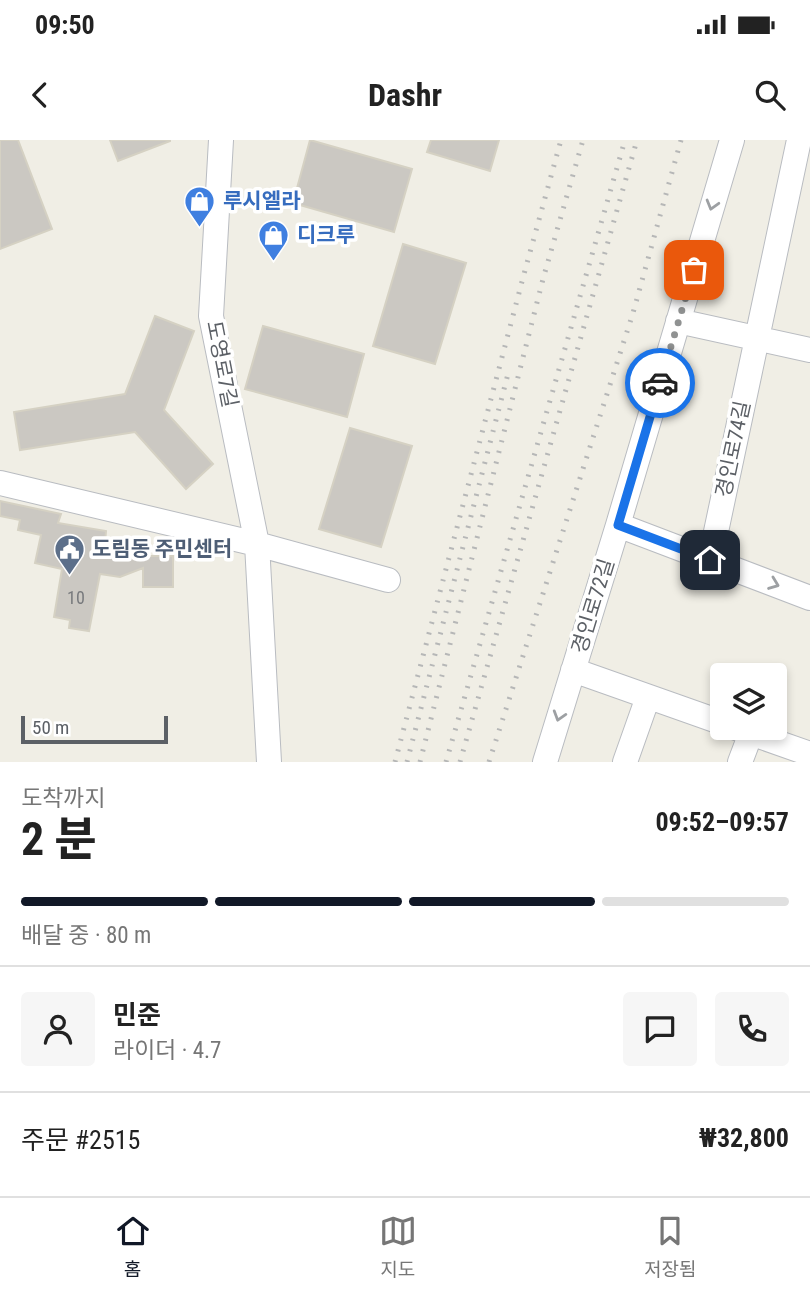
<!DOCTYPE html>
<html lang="ko">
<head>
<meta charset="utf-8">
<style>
  :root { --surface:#fff; --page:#f6f6f6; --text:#222; --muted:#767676; --line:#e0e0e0; --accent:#111827 }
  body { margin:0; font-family:"Roboto Condensed","Noto Sans KR",sans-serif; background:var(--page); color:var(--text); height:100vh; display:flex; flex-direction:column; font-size:26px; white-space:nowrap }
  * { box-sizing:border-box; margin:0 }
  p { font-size:23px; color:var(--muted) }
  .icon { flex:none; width:38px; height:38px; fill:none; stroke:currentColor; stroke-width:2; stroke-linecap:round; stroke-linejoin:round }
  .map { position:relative; height:622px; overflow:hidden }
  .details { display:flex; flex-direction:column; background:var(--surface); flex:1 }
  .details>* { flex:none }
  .tools { position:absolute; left:710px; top:523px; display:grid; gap:14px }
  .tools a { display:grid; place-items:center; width:77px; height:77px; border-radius:7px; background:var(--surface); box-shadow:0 4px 10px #0003; font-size:35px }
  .scale { position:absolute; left:21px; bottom:18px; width:147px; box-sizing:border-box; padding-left:7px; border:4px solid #5c6066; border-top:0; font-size:19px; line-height:24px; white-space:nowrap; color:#5c6066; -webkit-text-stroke:5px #fff; paint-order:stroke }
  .pin { position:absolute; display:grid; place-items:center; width:60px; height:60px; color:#fff; margin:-30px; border-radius:14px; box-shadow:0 4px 10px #0006 }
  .courier { position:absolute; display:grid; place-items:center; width:70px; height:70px; margin:-35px; border:5px solid #1a73e8; border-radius:50%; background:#fff; color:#222; box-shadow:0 2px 9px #0007 }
  .head em { font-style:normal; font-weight:700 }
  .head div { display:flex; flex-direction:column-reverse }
  .head { display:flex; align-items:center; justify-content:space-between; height:119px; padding:0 21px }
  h1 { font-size:46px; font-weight:700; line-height:52px }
  .bar { display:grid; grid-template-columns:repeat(4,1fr); gap:10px 7px; align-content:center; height:84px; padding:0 21px }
  .bar i { height:9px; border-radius:5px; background:var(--line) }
  .bar .active { background:var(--accent) }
  .bar p { grid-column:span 4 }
  .line { display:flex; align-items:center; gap:18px; padding:0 21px; border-top:2px solid var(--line) }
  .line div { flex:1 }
  .round { display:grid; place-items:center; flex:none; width:74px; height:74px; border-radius:7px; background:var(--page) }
  .status { display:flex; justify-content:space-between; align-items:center; height:49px; padding:0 35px; background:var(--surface); direction:ltr }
  .status svg { height:19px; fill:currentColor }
  header { display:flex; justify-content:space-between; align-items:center; height:91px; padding:0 21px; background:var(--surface); font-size:32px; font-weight:700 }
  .tab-bar { display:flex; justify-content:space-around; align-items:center; height:98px; border-top:2px solid var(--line); background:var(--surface); font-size:19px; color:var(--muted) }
  .tab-bar a { display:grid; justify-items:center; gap:4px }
  .tab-bar .active { color:var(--accent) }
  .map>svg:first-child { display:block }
  .building { fill:#cbc8c2; stroke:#d5d1c3; stroke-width:2 }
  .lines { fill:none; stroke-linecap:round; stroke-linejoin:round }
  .minor-casing { stroke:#b9bcc1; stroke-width:26 }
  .minor { stroke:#fff; stroke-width:24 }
  .rail { stroke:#b6b7b7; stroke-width:5; stroke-dasharray:2 9; stroke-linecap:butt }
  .oneway { stroke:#9da0a3 }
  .done { stroke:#909292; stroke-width:7; stroke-dasharray:0 12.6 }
  .route { stroke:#1a73e8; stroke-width:9 }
  .labels { text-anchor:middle; stroke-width:7; stroke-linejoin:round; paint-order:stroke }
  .number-label { font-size:18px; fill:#787a7d }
  .shop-label { font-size:21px; font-weight:bold; fill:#366cbe; stroke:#fff; text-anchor:start }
  .street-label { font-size:21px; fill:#5c6066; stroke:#fff }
  .service-label { font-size:21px; font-weight:bold; fill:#4e5e75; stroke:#fff; text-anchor:start }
</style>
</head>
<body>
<div class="status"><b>09:50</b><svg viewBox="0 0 49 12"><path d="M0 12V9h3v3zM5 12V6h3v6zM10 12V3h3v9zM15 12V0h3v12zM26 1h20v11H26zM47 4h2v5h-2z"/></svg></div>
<header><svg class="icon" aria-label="back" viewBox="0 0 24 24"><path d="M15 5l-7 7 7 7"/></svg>Dashr<svg class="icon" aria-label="search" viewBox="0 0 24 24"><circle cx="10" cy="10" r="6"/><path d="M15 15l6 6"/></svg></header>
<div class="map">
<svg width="810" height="622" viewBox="0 0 810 622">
  <rect width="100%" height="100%" fill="#f0eee5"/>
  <path class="building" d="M0,0h18l34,89 -52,20z
    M110,0h60v1l-52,20z
    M310,0l102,29 -18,63 -101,-29z
    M431,0h68l-9,31 -63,-19z
    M403,104l63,19 -31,101 -62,-18z
    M155,176l39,15 -30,79 49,54 -27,25 -51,-57 -115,18 -6,-38 111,-18z
    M263,186l101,28 -17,63 -102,-28z
    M350,288l62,18 -31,101 -62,-18z
    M0,361l61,13 -3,9 48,8 -1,12 20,3 9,10h39v31h-30v-19l-23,9 -20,-3 -11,57 -20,-3 1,-8 -16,-3 8,-48 -27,-6 6,-28 -23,-5 2,-10 -20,-4z"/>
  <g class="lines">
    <defs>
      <path id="minor" d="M221,0l-10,176 46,228 12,218
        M678,181l132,29
        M0,343l257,61 131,36
        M618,385l192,73
        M710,420l89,-420
        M573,530l150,53
        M736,588l74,26
        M545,622l73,-237 114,-385
        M625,622l23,-65
        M740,622l11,-29"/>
    </defs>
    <use href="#minor" class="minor-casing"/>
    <use href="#minor" class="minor"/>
    <path class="rail" d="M395,622l129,-488 37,-134
      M407,622l102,-392
      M420,622l123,-483 40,-139
      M446,622l179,-622
      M460,622l177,-622
      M489,622l144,-449 48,-173"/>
  </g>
  <defs><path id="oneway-chevron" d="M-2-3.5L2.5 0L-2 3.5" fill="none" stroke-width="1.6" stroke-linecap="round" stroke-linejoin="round" transform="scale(1.75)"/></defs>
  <g class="oneway">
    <use href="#oneway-chevron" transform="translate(712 65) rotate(106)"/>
    <use href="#oneway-chevron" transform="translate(774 444) rotate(21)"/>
    <use href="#oneway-chevron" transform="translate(559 576) rotate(107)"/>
  </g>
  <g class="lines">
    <path class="done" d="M660,243l34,-113"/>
    <path class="route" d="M660,243l-42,142 92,35"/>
  </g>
  <defs>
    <symbol id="shop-pin" viewBox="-11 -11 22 30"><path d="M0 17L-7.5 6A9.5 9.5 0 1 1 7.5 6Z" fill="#3f7fe0" stroke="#fff"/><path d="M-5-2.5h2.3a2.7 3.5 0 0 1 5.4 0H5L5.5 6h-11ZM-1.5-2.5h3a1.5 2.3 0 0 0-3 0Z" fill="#fff"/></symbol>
    <symbol id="civic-pin" viewBox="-11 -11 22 30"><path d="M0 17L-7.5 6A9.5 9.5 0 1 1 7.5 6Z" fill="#5c6f8a" stroke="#fff"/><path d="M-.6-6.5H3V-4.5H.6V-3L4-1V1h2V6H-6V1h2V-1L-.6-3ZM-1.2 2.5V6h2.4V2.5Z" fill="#fff"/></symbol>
  </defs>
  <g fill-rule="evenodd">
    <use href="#shop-pin" x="182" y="44" width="35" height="47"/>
    <use href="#shop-pin" x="256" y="78" width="35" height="47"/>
    <use href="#civic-pin" x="52" y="392" width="35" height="47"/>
  </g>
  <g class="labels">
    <g class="number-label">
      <text x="76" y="464">10</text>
    </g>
    <g class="shop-label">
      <text x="223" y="68">루시엘라</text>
      <text x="297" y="102">디크루</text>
    </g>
    <g class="street-label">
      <text transform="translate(222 224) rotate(79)" y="7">도영로7길</text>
      <text transform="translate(733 309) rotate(-78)" y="7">경인로74길</text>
      <text transform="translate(593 466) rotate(-73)" y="7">경인로72길</text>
    </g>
    <g class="service-label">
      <text x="92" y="416">도림동 주민센터</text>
    </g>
  </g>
</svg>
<div class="tools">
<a><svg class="icon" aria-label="layers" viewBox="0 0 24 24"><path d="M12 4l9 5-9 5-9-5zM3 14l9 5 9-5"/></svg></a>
</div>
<div class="scale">50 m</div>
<div class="pin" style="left:694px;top:130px;background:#ea580c"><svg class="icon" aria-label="bag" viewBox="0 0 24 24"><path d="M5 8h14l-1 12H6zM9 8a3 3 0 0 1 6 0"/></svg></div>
<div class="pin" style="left:710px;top:420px;background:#1f2937"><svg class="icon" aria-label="home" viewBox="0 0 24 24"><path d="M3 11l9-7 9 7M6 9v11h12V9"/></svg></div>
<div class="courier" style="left:660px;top:243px"><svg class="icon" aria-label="car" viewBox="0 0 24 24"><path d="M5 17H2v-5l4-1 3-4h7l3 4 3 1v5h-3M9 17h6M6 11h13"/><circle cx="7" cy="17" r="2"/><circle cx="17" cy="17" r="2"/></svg></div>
</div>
<section class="details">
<div class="head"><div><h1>2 분</h1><p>도착까지</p></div><em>09:52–09:57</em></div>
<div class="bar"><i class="active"></i><i class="active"></i><i class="active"></i><i></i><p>배달 중 · 80 m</p></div>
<div class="line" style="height:126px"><a class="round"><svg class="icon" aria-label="person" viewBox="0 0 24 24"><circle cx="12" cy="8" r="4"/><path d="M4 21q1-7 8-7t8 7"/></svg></a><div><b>민준</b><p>라이더 · 4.7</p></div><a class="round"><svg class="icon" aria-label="chat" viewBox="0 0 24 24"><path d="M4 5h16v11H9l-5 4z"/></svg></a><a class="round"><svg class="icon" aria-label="phone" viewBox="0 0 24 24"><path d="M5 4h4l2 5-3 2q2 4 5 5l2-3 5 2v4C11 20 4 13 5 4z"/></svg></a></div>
<div class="line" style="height:91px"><div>주문 #2515</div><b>₩32,800</b></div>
</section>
<nav class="tab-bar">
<a class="active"><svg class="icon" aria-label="home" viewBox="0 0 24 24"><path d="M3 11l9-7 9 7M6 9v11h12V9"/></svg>홈</a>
<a><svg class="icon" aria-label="map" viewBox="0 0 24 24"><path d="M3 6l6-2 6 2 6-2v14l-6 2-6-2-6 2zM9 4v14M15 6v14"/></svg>지도</a>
<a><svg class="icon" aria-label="saved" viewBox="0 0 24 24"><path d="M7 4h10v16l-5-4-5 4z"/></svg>저장됨</a>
</nav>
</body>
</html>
